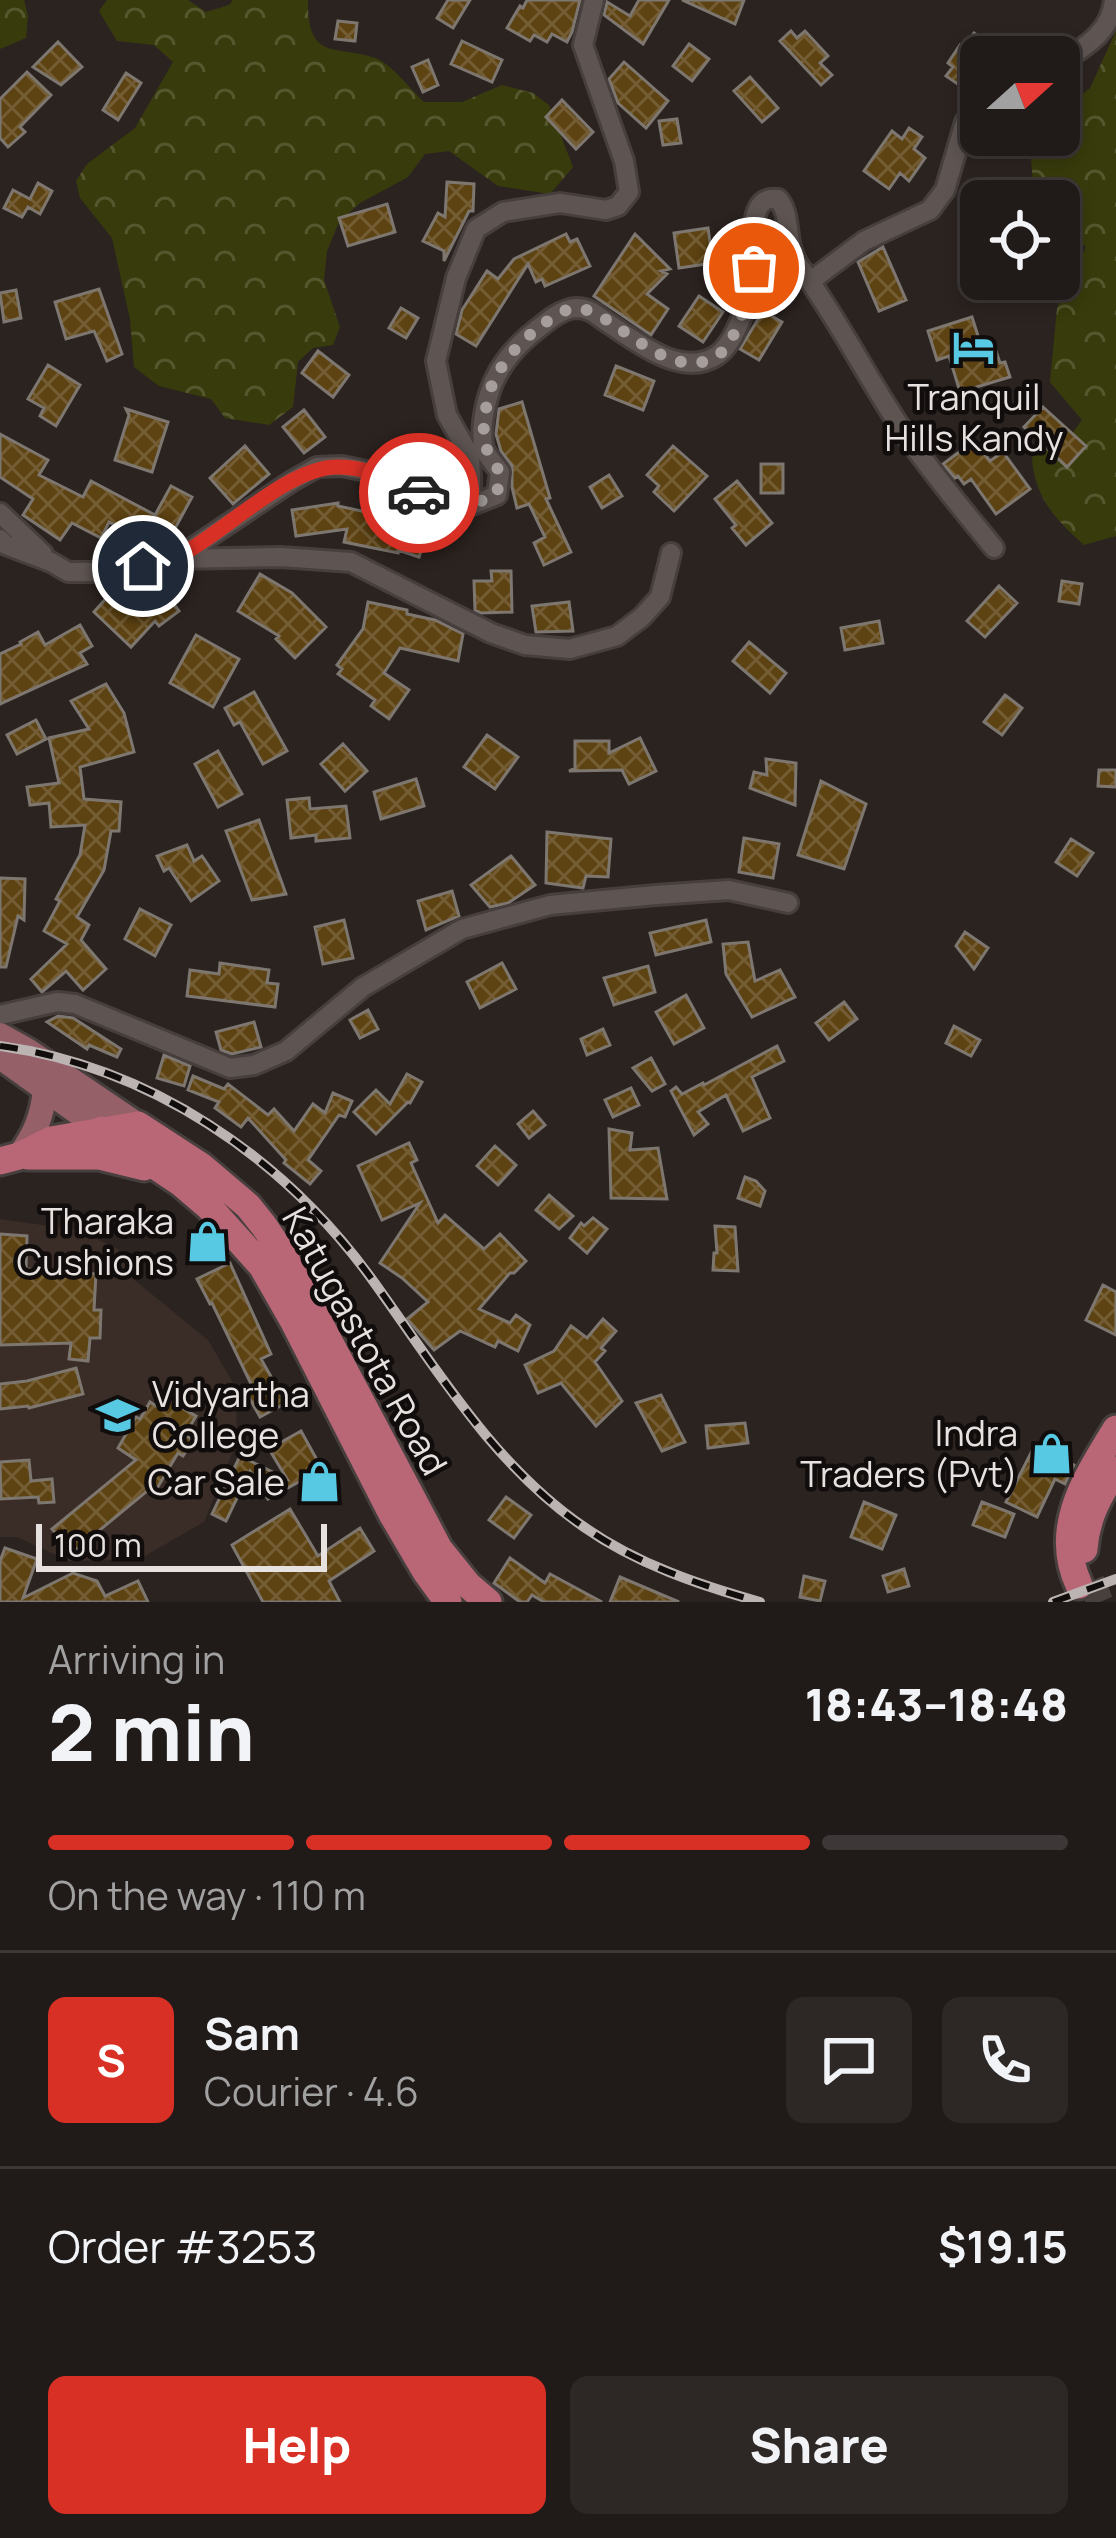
<!DOCTYPE html>
<html lang="en">
<head>
<meta charset="utf-8">
<style>
  :root { --surface:#201a18; --page:#2d2725; --text:#f1f3f6; --muted:#a2a1a2; --line:#3d3837; --accent:#d93025 }
  body { margin:0; font-family:Manrope,sans-serif; background:var(--page); color:var(--text); height:100vh; display:flex; flex-direction:column; font-size:45px; white-space:nowrap }
  * { box-sizing:border-box; margin:0 }
  p { font-size:39px; color:var(--muted) }
  .icon { flex:none; width:66px; height:66px; fill:none; stroke:currentColor; stroke-width:2; stroke-linecap:round; stroke-linejoin:round }
  .map { position:relative; height:1602px; overflow:hidden }
  .side { display:flex; flex-direction:column; background:var(--surface); flex:1 }
  .side>* { flex:none }
  .needle { width:78px; rotate:69deg }
  .tools { position:absolute; left:960px; top:36px; display:grid; gap:24px }
  .tools a { display:grid; place-items:center; width:120px; height:120px; border-radius:18px; background:var(--surface); box-shadow:0 6px 18px #0003,0 0 0 3px var(--line); font-size:60px }
  .scale { position:absolute; left:36px; bottom:30px; width:291px; box-sizing:border-box; padding-left:12px; border:6px solid #e7e1df; border-top:0; font-size:33px; line-height:42px; white-space:nowrap; color:#e7e1df; -webkit-text-stroke:9px #110d0c; paint-order:stroke }
  .pin { position:absolute; display:grid; place-items:center; width:102px; height:102px; color:#fff; margin:-51px; border:6px solid #fff; border-radius:50%; box-shadow:0 3px 12px #0007 }
  .courier { position:absolute; display:grid; place-items:center; width:120px; height:120px; margin:-60px; border:9px solid #d93025; border-radius:50%; background:#fff; color:#222; box-shadow:0 3px 15px #0007 }
  .head em { font-style:normal; font-weight:800 }
  .head div { display:flex; flex-direction:column-reverse }
  .head { display:flex; align-items:center; justify-content:space-between; height:204px; padding:0 48px }
  h1 { font-size:78px; font-weight:800; line-height:90px }
  .bar { display:grid; grid-template-columns:repeat(4,1fr); gap:18px 12px; align-content:center; height:144px; padding:0 48px }
  .bar i { height:15px; border-radius:9px; background:var(--line) }
  .bar .on { background:var(--accent) }
  .bar p { grid-column:span 4 }
  .line { display:flex; align-items:center; gap:30px; padding:0 48px; border-top:3px solid var(--line) }
  .line div { flex:1 }
  .round { display:grid; place-items:center; flex:none; width:126px; height:126px; border-radius:18px; background:var(--page) }
  .primary-button { display:flex; gap:24px; margin-top:auto; padding:24px 48px }
  .primary-button a { flex:1; height:138px; border-radius:18px; background:var(--accent); color:#fff; font-size:48px; font-weight:800; line-height:138px; text-align:center }
  .primary-button a+a { background:var(--page); color:var(--text) }
  .map>svg:first-child { display:block }
  .built { fill:#3a2c26 }
  .forest { fill:url(#forest-crowns) }
  .building { fill:url(#building-cross-hatch); stroke:#7d7770; stroke-width:3 }
  .lines { fill:none; stroke-linecap:round; stroke-linejoin:round }
  .highway-tunnel { stroke:#47403d; stroke-width:27; stroke-dasharray:27 14; stroke-linecap:butt }
  .minor-casing { stroke:#463f3d; stroke-width:24 }
  .major-casing { stroke:#463f3d; stroke-width:30 }
  .highway-casing { stroke:#463f3d; stroke-width:33 }
  .minor { stroke:#5e5552; stroke-width:18 }
  .major { stroke:#956068; stroke-width:24 }
  .highway { stroke:#b96776; stroke-width:27 }
  .rail-casing { stroke:#bbb4b2; stroke-width:10 }
  .rail { stroke:#110d0c; stroke-width:6; stroke-dasharray:18; stroke-linecap:butt }
  .done { stroke:#a59e9c; stroke-width:12; stroke-dasharray:0 21.6 }
  .route { stroke:#d93025; stroke-width:15 }
  .labels { text-anchor:middle; stroke-width:9; stroke-linejoin:round; paint-order:stroke }
  .poi-label { font-size:36px; fill:#e7e1df; stroke:#110d0c; text-anchor:end }
  .street-label { font-size:36px; fill:#e7e1df; stroke:#110d0c }
</style>
</head>
<body>
<div class="map">
<svg width="1116" height="1602" viewBox="0 0 1116 1602">
  <defs>
    <pattern id="forest-crowns" width="20" height="18" patternUnits="userSpaceOnUse" patternTransform="scale(3)"><rect width="20" height="18" fill="#383b0b"/><path d="M2 6a3 3 0 1 1 6 0M12 15a3 3 0 1 1 6 0" fill="none" stroke="#55572e"/></pattern>
    <pattern id="building-cross-hatch" width="8" height="8" patternUnits="userSpaceOnUse" patternTransform="scale(3)"><rect width="8" height="8" fill="#5d4212"/><path d="M0 0l8 8M0 8l8-8" fill="none" stroke="#745d34"/></pattern>
  </defs>
  <rect width="100%" height="100%" fill="#2b2320"/>
  <path class="built" d="M0,1219l78,11 40,19 14,29 76,62 28,48 1,54 -33,80 -64,37 -71,2 -52,-24h-17z"/>
  <path class="forest" d="M0,0h24l4,16 -2,22 -26,11z
    M107,0h81l18,12 23,-7 4,-5h75c-1,62 27,44 67,58 17,6 35,31 49,44h38l40,-17 31,8 16,12 24,62 -23,27 -52,-8 -49,-35 -24,3 -17,23 -48,26 -21,19 -12,29 -3,29 16,47 -7,18 -20,3 -15,14 -5,45 -24,18 -44,-7 -14,-19 -52,-13 -25,-19 -4,-48 -18,-81 -32,-40 -4,-17 11,-17 48,-36 38,-66 -19,-17 -37,-4 -18,-30z
    M1116,31v505l-32,9c-28,-25 -50,-48 -52,-88l10,-10 24,-5 16,-22 -32,-38 7,-74 29,-61 -27,-23v-23h-15l-11,-19 -3,-35 10,-12h19v-22l31,-25z"/>
  <path class="building" d="M448,0h22l-17,28 -16,-10z
    M527,0h53l-8,32 -5,10 -15,-8 -5,8 -13,-7 -4,6 -23,-13 13,-22 3,2z
    M639,0h30l-26,44 -39,-29 3,-13 23,14z
    M682,0h62l-9,24z
    M338,21l19,2 -2,18 -20,-2z
    M791,31l6,7 8,-7 23,25 -8,7 12,12 -11,10 -41,-44z
    M974,33l33,24h-26l-19,30 -16,-11 7,-9 -5,-4 12,-18 4,2z
    M462,41l40,19 -10,22 -41,-18z
    M58,42l24,25 -21,18 -28,-18z
    M689,44l20,15 -17,22 -19,-15z
    M428,60l10,25 -15,7 -11,-25z
    M624,62l44,39 -22,27 -28,-25 -9,-24z
    M27,72l24,23 -31,32 5,5 -17,15 -8,-9v-39z
    M126,73l15,10 -23,37 -15,-10z
    M750,77l28,31 -16,14 -28,-31z
    M562,100l31,32 -17,17 -30,-32z
    M677,119l4,24 -18,2 -4,-24z
    M909,128l13,9 -8,12 11,9 -16,23 -9,-8 -11,16 -25,-18 28,-40 10,8z
    M447,182l27,2 -1,27h-4l-25,50v-10l-21,-10 15,-28 7,4z
    M38,183l14,8 -12,23 -12,-7 -6,10 -18,-9 9,-18 17,9z
    M387,204l8,28 -47,14 -9,-28z
    M708,228l5,35 -34,5 -5,-35z
    M566,234l4,8 7,-3 13,27 -45,20 -3,-7 -6,3 -8,-18 -52,82 -20,-12 6,-24 25,-39 11,8 16,-20z
    M635,234l35,35 -9,2 6,3 -20,20 21,15 -17,26 -57,-39z
    M883,247l23,53 -27,11 -21,-49z
    M1059,249l18,13 -18,25z
    M99,289l23,65 -15,7 -13,-30 -28,8 -11,-37z
    M16,290l5,28 -17,4 -4,-29z
    M699,296l24,16 -20,30 -24,-16z
    M401,308l17,10 -12,20 -17,-10z
    M763,311l19,11 -23,38 -19,-11z
    M972,317l12,38 12,-4 4,12 5,-1 5,15 -50,15 -11,-36 -12,4 -9,-29z
    M318,351l31,24 -16,22 -31,-24z
    M48,365l32,20 -24,41 -16,-10 4,-8 -16,-9z
    M616,366l38,15 -11,29 -38,-15z
    M522,402l28,96 -4,1 25,53 -27,13 -10,-22 11,-6 -16,-33 -12,4 -5,-21v-21l-11,-15 -5,-17 3,-25z
    M1043,407l43,39 -19,21 -43,-40z
    M126,409l42,13 -16,50 -37,-12 14,-45z
    M304,410l21,27 -21,16 -21,-26z
    M0,434l48,26 -9,15 44,22 8,-16 64,34 16,-29 21,11 -27,50 -7,2 -49,-27 -8,16 -29,-15 -12,17 -37,-25 10,-16 -33,-22z
    M974,441l16,20 13,-9 27,37 -34,25 -25,-35 -7,5 -6,-8 -3,2 -12,-14z
    M245,446l24,28 -36,30 -23,-26z
    M673,446l34,30 -33,35 -20,-19 5,-6 -12,-11z
    M761,464h22v29h-22z
    M609,475l13,21 -20,12 -12,-21z
    M737,481l35,42 -26,22 -14,-17 4,-3 -21,-26z
    M338,503v3l66,14 -2,11 23,8 -6,18 -21,-7v3l-54,-11 3,-13 -51,7 -4,-26z
    M491,571h20l1,41 -31,1 -6,-3 -1,-29h18z
    M260,574l32,19 34,34 -31,31 -19,-19 3,-3 -41,-25z
    M1062,581l20,3 -3,20 -20,-3z
    M999,586l18,17 -32,34 -18,-16z
    M163,590l16,21 -20,15 -4,-5 -24,26 -37,-35 17,-19 21,20z
    M368,602l39,8v4l28,6 28,14 -5,27 -58,-13 -16,25 25,17 -20,29 -18,-13 4,-6 -37,-26 4,-5 -5,-4 26,-36z
    M569,602l4,29 -37,1 -4,-26z
    M879,621l4,22 -38,7 -4,-22z
    M80,625l12,21 -12,7 7,11 -87,40v-50l21,-10 -1,-2 18,-10 7,13z
    M196,635l43,24 -26,48 -43,-24z
    M749,642l37,31 -16,20 -37,-32z
    M106,684l18,29 10,39 -54,15 4,32 37,3 -2,29h-8l-7,39 -27,47 12,8 -8,15 25,29 -23,21 -17,-19 -24,21 -11,-13 36,-35 -23,-13 16,-30 -4,-2 24,-44 5,-30 -34,2 -2,-24 -19,2 -3,-18 32,-4 -10,-45 40,-9 -18,-28z
    M254,692l33,59 -24,13 -23,-42 -6,3 -9,-17z
    M1005,695l17,13 -20,27 -18,-13z
    M36,720l10,19 -29,15 -10,-19z
    M487,735l31,22 -23,32 -31,-22z
    M640,738l16,33 -27,13 -7,-14 -53,1 6,-3v-27h34v12z
    M343,744l24,27 -22,20 -24,-27z
    M218,751l24,43 -24,13 -23,-43z
    M766,759l30,4 -1,42 -45,-17 4,-16 13,3z
    M1099,770h17v17l-18,-1z
    M416,779l8,27 -43,13 -7,-27z
    M821,781l45,23 -22,65 -46,-14z
    M309,798l1,11 36,-3 4,32 -34,3v-6l-25,3 -4,-38z
    M259,820l27,74 -34,6 -26,-69z
    M547,832l64,7 -3,38 -22,-1 -3,12 -37,-5z
    M744,838l35,6 -6,34 -34,-6z
    M1071,839l22,14 -16,23 -21,-14z
    M187,845l7,16 8,-5 17,25 -28,20 -22,-33 -5,3 -7,-15z
    M511,856l24,29 -27,18 -18,4 -19,-22z
    M0,878l25,1 -1,41 -6,-4 -12,51h-6z
    M452,891l7,25 -33,14 -8,-29z
    M140,909l31,16 -16,31 -30,-17z
    M344,920l9,38 -30,6 -8,-37z
    M706,920l5,22 -55,13 -6,-22z
    M965,932l23,16 -14,21 -18,-23z
    M748,942l7,39 25,-11 15,27 -43,20 -26,-43 -3,-30z
    M220,963l49,7 -2,13 11,1 -3,23 -88,-11 3,-26 29,4z
    M502,963l14,26 -36,19 -13,-26z
    M648,966l7,26 -41,13 -10,-27z
    M686,995l18,33 -30,16 -18,-32z
    M844,1002l13,17 -28,21 -13,-17z
    M368,1010l10,19 -18,9 -10,-18z
    M58,1016l15,2 48,31 -4,8 -28,-12 -2,4 -40,-27z
    M254,1022l7,25 -29,7 -11,-4 -5,-18z
    M954,1026l26,14 -9,16 -25,-13z
    M603,1029l7,16 -23,10 -6,-16z
    M777,1046l7,15 -32,16 18,41 -27,13 -17,-36 -28,17 10,12 -14,11 -23,-44 5,-4 6,7 21,-11 1,2z
    M164,1055l26,11 -6,20 -27,-8z
    M651,1058l14,26 -13,7 -19,-23z
    M407,1074l15,8 -12,21 -2,-1 -32,32 -22,-22 22,-22 14,14z
    M193,1076l31,13 4,-5 40,31 6,-6 20,22 19,-27 12,9 8,-20 19,8 -7,16 -6,-2 -31,45 13,11 -11,13 -26,-21 2,-3 -38,-42 -7,9 -26,-19 4,-6 -31,-12z
    M631,1088l8,17 -26,12 -8,-17z
    M533,1111l12,14 -16,13 -11,-14z
    M609,1129l23,4 -2,17 28,-2 9,51 -56,-1z
    M409,1143l8,17 -6,3 27,60 7,-8 39,34 16,-15 26,27 -12,12h-4l-31,36 31,14 6,-8 14,10 -12,26 -20,-10 -3,6 -35,-16 -26,19 -27,-31 21,-17 -26,-24 -22,-15 40,-60 -38,17 -24,-54z
    M495,1146l21,19 -18,20 -21,-19z
    M745,1177l11,4 9,10 -5,15 -22,-8z
    M549,1195l24,21 -14,13 -23,-19z
    M593,1218l14,11 -20,24 -17,-15 11,-15 3,3z
    M715,1226l20,1 3,44 -25,-1 1,-17h3z
    M0,1234l27,2 -1,33 70,5 -2,36h7l-1,28h-10l-2,23 -19,-2 2,-16 -71,2z
    M230,1263l41,91 -10,5 25,44 -26,14 -14,-25 7,-4 -41,-85 -2,1 -13,-25z
    M1103,1285l13,7v43l-30,-15z
    M603,1319l13,12 -15,17 4,3 -10,11 27,39 -26,25 -35,-43 -23,10 -13,-28 29,-14 17,-25 16,12z
    M76,1368l7,26 -54,14 -1,-2 -28,3v-25l27,-3z
    M661,1395l24,47 -23,9 -26,-48z
    M165,1398l31,18 -11,19 8,5 -10,16 -5,-3 -25,42 -6,-4 -75,62 -20,-24 84,-69 -18,-12 18,-31 4,2 10,-17 9,6z
    M745,1423l3,20 -40,5 -2,-22z
    M301,1431l21,38 -54,30 -18,-28 -24,50 -14,-7 28,-58 47,23 -18,-30z
    M1036,1443l38,22 -9,19 -10,-5 -18,38 -31,-15z
    M29,1460l2,21 21,-2 2,23 -15,1 -1,-6 -37,2 -1,-37z
    M506,1497l25,18 -17,23 -25,-18z
    M864,1502l32,13 -14,34 -31,-12z
    M982,1502l32,12 -9,23 -32,-12z
    M290,1509l28,47 42,-28 14,23 -45,30 11,21h-77l-31,-57z
    M5,1548l32,11 -14,39 50,-25 24,8 8,15 33,-15 10,21h-148v-41z
    M510,1558l35,25 5,-9 52,28h-58l-12,-7 -5,7h-7l-26,-19z
    M904,1569l5,17 -21,6 -5,-16z
    M804,1576l21,5 -5,20 -20,-4z
    M620,1577l59,25h-69z"/>
  <g class="lines">
    <path class="highway-tunnel" d="M1091,1581l9,21"/>
    <defs>
      <path id="minor" d="M1059,64c25,-17 52,-31 55,-64
        M812,280l52,-39 66,-31 15,-20 20,-68 16,-21
        M472,505l-2,-49 -23,-41 -11,-54 20,-83 20,-49 27,-17 57,-9 46,7 12,-4 11,-14 -5,-31 -41,-116 11,-45
        M0,513l43,41
        M0,539l6,6 45,17 17,10h43l65,-13 116,-78 25,-14 25,-1 43,9 31,17 56,13 25,-10 3,-23c-5,-7 -13,-16 -16,-23 -4,-15 0,-40 5,-55 7,-23 22,-43 41,-59 13,-10 29,-26 46,-27 15,0 21,8 32,15 29,19 73,55 108,33 22,-14 36,-66 38,-91 2,-17 -3,-38 3,-54 4,-11 11,-13 21,-12 15,17 5,44 22,68 38,52 67,111 103,164 28,41 60,79 91,117
        M176,559l105,-2 70,5 140,71 34,12 45,4 47,-13 25,-19 18,-20 11,-44
        M0,1015l57,-13 18,2 155,64 24,-3 32,-14 77,-64 99,-58 88,-24 106,-10 73,-5 59,13"/>
      <path id="major" d="M0,1035l27,15 111,75
        M0,1057l102,73
        M19,1156c16,-22 23,-39 26,-66"/>
      <path id="highway" d="M102,1130l79,53 28,24 53,59 32,56 98,192 34,58 22,30
        M28,1156h71l45,11
        M0,1161l19,-5 32,-16 87,-15 63,41 47,40 16,20 19,28 156,295 29,36 20,17
        M1084,1549c2,-30 15,-55 32,-79
        M1079,1585c-27,-58 8,-108 37,-156"/>
    </defs>
    <use href="#minor" class="minor-casing"/>
    <use href="#major" class="major-casing"/>
    <use href="#highway" class="highway-casing"/>
    <use href="#minor" class="minor"/>
    <use href="#major" class="major"/>
    <use href="#highway" class="highway"/>
    <defs>
      <path id="rail" d="M0,1046c150,21 282,110 371,232 63,87 122,187 213,249 53,37 115,58 176,75
        M1053,1602l63,-23"/>
    </defs>
    <use href="#rail" class="rail-casing"/>
    <use href="#rail" class="rail"/>
  </g>
  <g class="lines">
    <path class="done" d="M419,493l53,12 25,-11 3,-22c-20,-28 -18,-37 -13,-70 5,-27 24,-51 44,-68 12,-9 24,-21 39,-25 37,-9 89,73 142,50 25,-11 37,-66 42,-91"/>
    <path class="route" d="M143,566c12,-3 26,-4 36,-10 45,-23 112,-92 161,-89 32,1 51,14 79,26"/>
  </g>
  <defs>
    <symbol id="hotel-bare" viewBox="-9 -9 18 18"><path d="M-6-4.5h1.5V1H6V5H4.5V3h-9V5H-6ZM-4 0a1.8 1.8 0 1 1 3.6 0ZM.5 0V-2.5h3Q6-2.5 6 0Z" fill="#58c9e3" stroke="#110d0c" stroke-width="2.5" paint-order="stroke"/></symbol>
    <symbol id="shop-bare" viewBox="-9 -9 18 18"><path d="M-5-2.5h2.3a2.7 3.5 0 0 1 5.4 0H5L5.5 6h-11ZM-1.5-2.5h3a1.5 2.3 0 0 0-3 0Z" fill="#58c9e3" stroke="#110d0c" stroke-width="2.5" paint-order="stroke"/></symbol>
    <symbol id="school-bare" viewBox="-9 -9 18 18"><path d="M0-5L7-2L0 1L-7-2ZM-4 1L0 2.5L4 1V4Q0 6-4 4Z" fill="#58c9e3" stroke="#110d0c" stroke-width="2.5" paint-order="stroke"/></symbol>
  </defs>
  <g fill-rule="evenodd">
    <use href="#hotel-bare" x="944" y="318" width="59" height="59"/>
    <use href="#shop-bare" x="178" y="1212" width="59" height="59"/>
    <use href="#school-bare" x="88" y="1386" width="59" height="59"/>
    <use href="#shop-bare" x="1022" y="1424" width="59" height="59"/>
    <use href="#shop-bare" x="290" y="1452" width="59" height="59"/>
  </g>
  <g class="labels">
    <g class="poi-label">
      <text x="974" y="410" text-anchor="middle">Tranquil<tspan x="974" dy="41">Hills Kandy</tspan></text>
      <text x="174" y="1234">Tharaka<tspan x="174" dy="41">Cushions</tspan></text>
      <text x="152" y="1407" text-anchor="start">Vidyartha<tspan x="152" dy="41">College</tspan></text>
      <text x="1018" y="1446">Indra<tspan x="1018" dy="41">Traders (Pvt)</tspan></text>
      <text x="285" y="1495">Car Sale</text>
    </g>
    <g class="street-label">
      <text transform="translate(365 1341) rotate(61)" y="13">Katugastota Road</text>
    </g>
  </g>
</svg>
<div class="tools">
<a><svg class="needle" viewBox="-14 -14 28 28"><path d="M0-13l5 13h-10z" fill="#e53935"/><path d="M0 13l5-13h-10z" fill="#a2a1a2"/></svg></a>
<a><svg class="icon" aria-label="locate" viewBox="0 0 24 24"><circle cx="12" cy="12" r="6"/><path d="M12 2v4M12 18v4M2 12h4M18 12h4"/></svg></a>
</div>
<div class="scale">100 m</div>
<div class="pin" style="left:754px;top:268px;background:#ea580c"><svg class="icon" aria-label="bag" viewBox="0 0 24 24"><path d="M5 8h14l-1 12H6zM9 8a3 3 0 0 1 6 0"/></svg></div>
<div class="pin" style="left:143px;top:566px;background:#1f2937"><svg class="icon" aria-label="home" viewBox="0 0 24 24"><path d="M3 11l9-7 9 7M6 9v11h12V9"/></svg></div>
<div class="courier" style="left:419px;top:493px"><svg class="icon" aria-label="car" viewBox="0 0 24 24"><path d="M5 17H2v-5l4-1 3-4h7l3 4 3 1v5h-3M9 17h6M6 11h13"/><circle cx="7" cy="17" r="2"/><circle cx="17" cy="17" r="2"/></svg></div>
</div>
<section class="side">
<div class="head"><div><h1>2 min</h1><p>Arriving in</p></div><em>18:43–18:48</em></div>
<div class="bar"><i class="on"></i><i class="on"></i><i class="on"></i><i></i><p>On the way · 110 m</p></div>
<div class="line" style="height:216px"><b class="round" style="background:var(--accent);color:#fff">S</b><div><b>Sam</b><p>Courier · 4.6</p></div><a class="round"><svg class="icon" aria-label="chat" viewBox="0 0 24 24"><path d="M4 5h16v11H9l-5 4z"/></svg></a><a class="round"><svg class="icon" aria-label="phone" viewBox="0 0 24 24"><path d="M5 4h4l2 5-3 2q2 4 5 5l2-3 5 2v4C11 20 4 13 5 4z"/></svg></a></div>
<div class="line" style="height:156px"><div>Order #3253</div><b>$19.15</b></div>
<div class="primary-button"><a>Help</a><a>Share</a></div>
</section>
</body>
</html>
